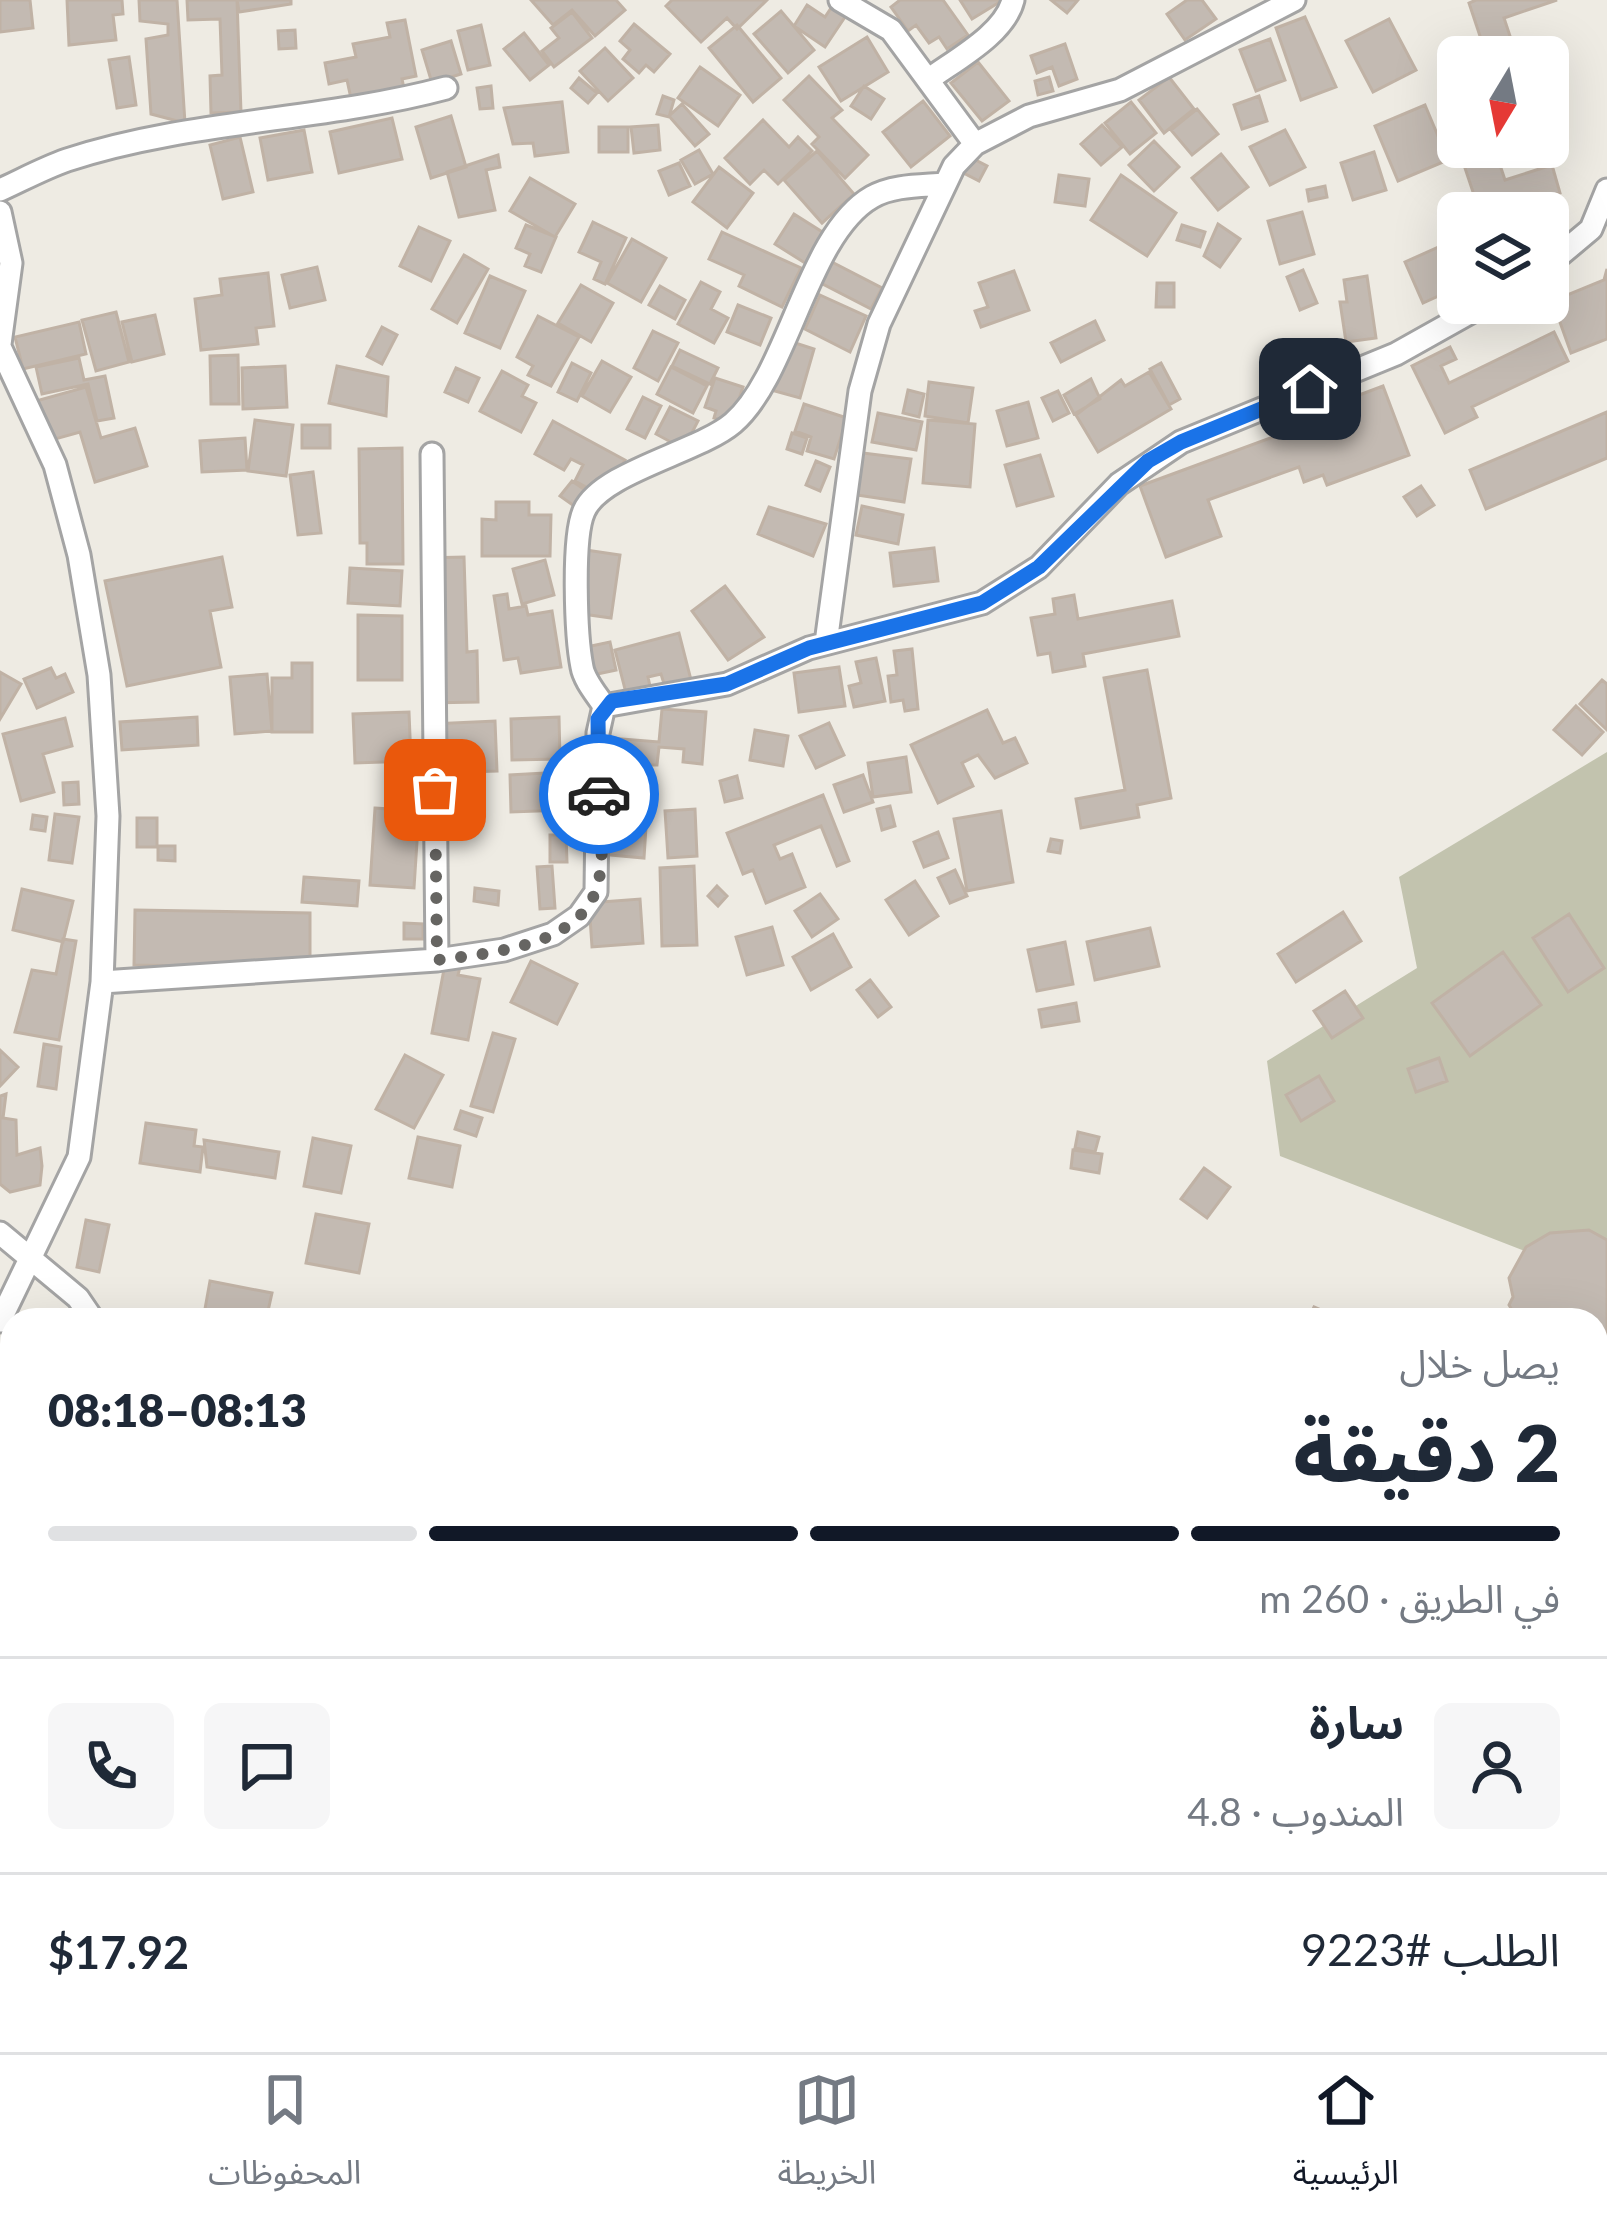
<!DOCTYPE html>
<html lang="ar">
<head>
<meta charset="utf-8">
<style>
  :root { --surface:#fff; --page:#f6f6f7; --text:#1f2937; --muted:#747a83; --line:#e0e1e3; --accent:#111827 }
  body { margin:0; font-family:Lato,"Noto Sans Arabic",sans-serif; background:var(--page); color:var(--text); direction:rtl; height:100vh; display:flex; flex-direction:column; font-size:45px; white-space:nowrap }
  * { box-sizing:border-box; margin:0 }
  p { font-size:39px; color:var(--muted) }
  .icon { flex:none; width:66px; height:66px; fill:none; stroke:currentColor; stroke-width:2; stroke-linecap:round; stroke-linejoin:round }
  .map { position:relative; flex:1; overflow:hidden; direction:ltr }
  .sheet { position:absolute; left:0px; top:1308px; width:1608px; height:744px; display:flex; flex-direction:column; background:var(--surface); border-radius:36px 36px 0 0; box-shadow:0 12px 48px #0002; direction:rtl }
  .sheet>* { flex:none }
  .needle { width:78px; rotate:190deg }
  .fabs { position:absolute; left:1437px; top:36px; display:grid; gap:24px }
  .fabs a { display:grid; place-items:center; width:132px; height:132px; border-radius:18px; background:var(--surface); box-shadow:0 12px 48px #0002; font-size:60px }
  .pin { position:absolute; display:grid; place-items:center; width:102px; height:102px; color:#fff; margin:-51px; border-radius:24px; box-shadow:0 6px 18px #0006 }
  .courier { position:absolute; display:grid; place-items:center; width:120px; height:120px; margin:-60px; border:9px solid #1a73e8; border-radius:50%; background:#fff; color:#222; box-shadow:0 3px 15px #0007 }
  .headline em { font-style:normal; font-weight:800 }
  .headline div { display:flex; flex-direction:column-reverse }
  .headline { display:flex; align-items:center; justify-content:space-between; height:204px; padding:0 48px }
  h1 { font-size:78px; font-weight:800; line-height:90px }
  .bar { display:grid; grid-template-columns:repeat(4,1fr); gap:18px 12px; align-content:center; height:144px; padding:0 48px }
  .bar i { height:15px; border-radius:9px; background:var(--line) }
  .bar .current { background:var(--accent) }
  .bar p { grid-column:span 4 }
  .line { display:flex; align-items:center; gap:30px; padding:0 48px; border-top:3px solid var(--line) }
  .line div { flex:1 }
  .round { display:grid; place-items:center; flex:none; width:126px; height:126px; border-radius:18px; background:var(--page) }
  .tab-bar { display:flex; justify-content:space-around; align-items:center; height:168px; border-top:3px solid var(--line); background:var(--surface); font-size:33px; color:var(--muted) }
  .tab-bar a { display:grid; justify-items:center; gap:6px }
  .tab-bar .current { color:var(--accent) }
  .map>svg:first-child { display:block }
  .construction { fill:#c2c3ae }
  .building { fill:#c3bab2; stroke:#c0b2a5; stroke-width:3 }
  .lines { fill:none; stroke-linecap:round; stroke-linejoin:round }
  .street-casing { stroke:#a4a4a4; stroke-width:27 }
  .street { stroke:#fff; stroke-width:21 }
  .done { stroke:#666562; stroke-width:12; stroke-dasharray:0 21.6 }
  .route { stroke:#1a73e8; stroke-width:15 }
</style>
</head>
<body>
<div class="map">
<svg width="1607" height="2052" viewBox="0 0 1607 2052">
  <rect width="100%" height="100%" fill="#eeebe3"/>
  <path class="construction" d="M1607,752v531l-327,-127 -13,-95 150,-93 -18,-91z"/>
  <path class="building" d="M0,0h30l3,28 -33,4z
    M67,0h55l1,14 -10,1 3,25 -47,5z
    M139,0h38l8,123 -34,-9 -5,-75 22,-4v-11l-28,-3z
    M187,0h50l4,112 -30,1 -1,-37 12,-1 -2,-56 -32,1z
    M237,0h54v4l-52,8z
    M531,0h85l9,10 -30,26 -23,-26 -19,15z
    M672,0h95l-30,29 -10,-11 -26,24 -35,-36z
    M900,0h43l25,35 -21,14 -8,-12 -10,6 -13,-18 -8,6 -17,-24z
    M960,0h43l-31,19z
    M1051,0h27l-11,13z
    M1187,0h15l14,19 -31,21 -18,-26z
    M1476,0h81l-53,18 7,21 -27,9 -15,-45z
    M807,5l18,12 8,-12 14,9 -22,33 -31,-21z
    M781,11l33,39 -26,23 -34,-39z
    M572,12l20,26 -38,29 -12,-16 17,-13 -8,-10z
    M1305,17l31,70 -35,13 -25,-72z
    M1389,19l27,51 -43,22 -27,-51z
    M405,20l11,56 -14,3 4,18 -53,11 -6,-28 -18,4 -4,-21 31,-6 -3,-13 37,-7 -3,-14z
    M634,24l36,30 -16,18 -8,-7 -7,8 -16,-14 7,-9 -10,-9z
    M481,25l9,40 -22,5 -10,-39z
    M737,25l44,53 -28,24 -44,-54z
    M295,30l1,18 -17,1 -1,-18z
    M524,33l25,32 -19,15 -26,-31z
    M867,37l21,35 -47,29 -22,-34z
    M1270,39l15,41 -29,11 -16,-41z
    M451,41l10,33 -29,9 -10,-33z
    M1477,42l4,15h-23v9l-12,3 -4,-19z
    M1065,44l12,35 -18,7 -7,-19 -15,6 -6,-17z
    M605,48l28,30 -25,23 -28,-30z
    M129,57l7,48 -19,3 -8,-48z
    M978,62l31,39 -27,20 -31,-38z
    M700,67l40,28 -22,31 -40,-28z
    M809,76l33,34 -10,8 36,37 -23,23 -33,-34 7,-7 -35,-37z
    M1049,77l4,14 -15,4 -3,-14z
    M1169,77l25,32 -30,24 -25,-33z
    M579,78l18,15 -9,10 -17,-15z
    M491,86l2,22 -13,1 -3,-21z
    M864,86l20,13 -13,20 -20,-13z
    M663,96l11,4 -5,17 -12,-3z
    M1259,96l8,25 -25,8 -8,-24z
    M923,101l27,35 -39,31 -28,-35z
    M562,102l6,50 -33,4 -2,-13 -20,1 -9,-36z
    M1131,102l25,31 -26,21 -25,-31z
    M682,104l27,30 -14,12 -26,-30z
    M1425,105l23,55 -50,21 -23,-55z
    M1197,109l21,25 -26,21 -21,-25z
    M1458,113v34h36l11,33 47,-15 8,28 -9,3 5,14 -76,3 -32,-96z
    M451,116l15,51 -35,11 -15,-51z
    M392,118l10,41 -63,14 -9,-41z
    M763,120l26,27 9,-10 14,14 -34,33 -14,-14 -14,14 -25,-26z
    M658,125l2,25 -26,3 -3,-26z
    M1102,125l20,22 -21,18 -20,-21z
    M599,127h29v25h-29z
    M304,130l8,42 -44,8 -8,-42z
    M1285,130l20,37 -35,18 -20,-38z
    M240,137l13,55 -30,7 -13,-54z
    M1154,141l25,26 -25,24 -25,-26z
    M699,150l14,24 -18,10 -14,-24z
    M817,151l37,43 -32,29 -38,-43z
    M1374,152l12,38 -33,10 -12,-37z
    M964,154l23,12 -8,15 -23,-12z
    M1221,154l27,33 -30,23 -26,-32z
    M498,155l2,12 -14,3 9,40 -36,7 -12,-45z
    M679,163l11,23 -21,9 -10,-24z
    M719,167l34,26 -26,35 -34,-26z
    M1059,175l30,4 -4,27 -30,-4z
    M1121,175l55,38 -29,43 -56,-36z
    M530,178l45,26 -20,33 -45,-26z
    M1325,186l2,11 -18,4 -2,-11z
    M1302,212l12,42 -34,10 -12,-43z
    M794,214l30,19 -19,30 -30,-19z
    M593,222l33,16 -21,46 -11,-5 7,-17 -22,-10z
    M1218,224l22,15 -20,28 -16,-11z
    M526,225l30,12 -15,35 -16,-6 5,-12 -14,-6z
    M1182,225l23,7 -5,15 -23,-7z
    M419,227l31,14 -19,40 -31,-15z
    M722,232l79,36 -19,39 -43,-21 5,-11 -35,-16z
    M632,239l34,19 -25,44 -34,-19z
    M1452,241l6,14v32l-35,16 -18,-41z
    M464,255l24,14 -31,54 -25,-14z
    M830,261l52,27 -11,21 -52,-27z
    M317,267l8,33 -35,8 -8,-33z
    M1607,269v70l-36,14 -14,-39 5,-17 42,-17z
    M1303,270l14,33 -17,7 -13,-33z
    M1014,271l15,39 -48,17 -6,-16 13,-4 -9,-24z
    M268,273l6,53 -18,2 2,16 -57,6 -6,-51 27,-4 -2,-16z
    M490,276l35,15 -25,57 -35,-15z
    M1367,276l9,62 -30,4 -6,-40h7l-3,-22z
    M701,282l19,10 -9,17 17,9 -14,25 -36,-19z
    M1157,283h17v24h-18z
    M581,285l32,18 -22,39 -33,-19z
    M660,286l25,14 -10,19 -26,-14z
    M820,295l46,21 -16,36 -45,-23z
    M738,305l33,13 -11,27 -33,-13z
    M116,312l13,50 -33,9 -14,-51z
    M155,315l9,39 -32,8 -10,-40z
    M538,316l41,21 -28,49 -23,-11 5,-9 -16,-9z
    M1095,321l9,19 -43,22 -10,-19z
    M79,322l7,32 -63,15 -8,-32z
    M382,327l15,8 -15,29 -15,-8z
    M653,331l25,12 -20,38 -24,-13z
    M1554,332l14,29 -96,46 5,10 -32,16 -33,-67 38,-19 6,12 -15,7 8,17z
    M786,340l28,9 -14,49 -29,-8z
    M680,350l38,18 -8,16 -38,-18z
    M238,355l1,49h-28l-1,-48z
    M79,358l5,22 21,-4 9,42 -17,3 -9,-37 -46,10 -6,-27z
    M602,361l29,16 -21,35 -28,-16z
    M572,363l19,10 -14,28 -19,-9z
    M1161,363l19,36 -11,6 -19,-36z
    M285,366l2,41 -44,2 -1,-41z
    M337,366l51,11 -2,39 -57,-13z
    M671,367l36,19 -14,27 -36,-19z
    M456,368l23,10 -11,24 -23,-10z
    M502,371l26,14 -6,11 14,7 -15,29 -41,-21z
    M1149,372l22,37 -73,43 -22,-37 45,-35 4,6z
    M715,378l28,9 -12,36 -17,-5 2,-7 -11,-4z
    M1091,379l9,20 -26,15 -10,-19z
    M929,382l44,6 -5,35 -43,-7z
    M1383,386l26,69 -82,30 -4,-10 -19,7 -5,-15 -91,33 13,36 -55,21 -26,-71 190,-70 -7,-19 19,-7 4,10z
    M86,387l15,51 34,-10 12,38 -52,16 -15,-50 -32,9 -12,-40z
    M908,390l16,4 -5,23 -16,-4z
    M1058,391l11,22 -16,8 -11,-23z
    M643,397l18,9 -16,32 -18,-9z
    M1028,402l10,36 -31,8 -10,-35z
    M804,404l43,14 -13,41 -27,-8 4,-14 -16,-6z
    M670,407l28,14 -18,35 -15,-8 4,-7 -13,-7z
    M1607,412v46l-121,51 -16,-39z
    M878,413l44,9 -6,28 -44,-8z
    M255,420l38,5 -7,51 -38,-5z
    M928,420l47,4 -5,63 -47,-4z
    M553,421l72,39 -21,37 -29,-16 8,-16 -12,-6 -7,11 -29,-16z
    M302,425h28v23h-28z
    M792,433l15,5 -5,16 -15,-5z
    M245,438l2,32 -45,2 -2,-31z
    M402,448l1,116h-36v-21h-7l-1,-94z
    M863,453l48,6 -7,43 -47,-7z
    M1040,455l13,41 -36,10 -12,-41z
    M816,461l14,6 -10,24 -14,-6z
    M313,472l8,61 -23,2 -8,-60z
    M572,481l16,11 -11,16 -17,-12z
    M1421,486l13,19 -17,11 -13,-19z
    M496,502h33v13h22l-1,41h-68v-37l14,1z
    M862,506l41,9 -5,29 -42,-9z
    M769,507l57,17 -13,32 -55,-22z
    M934,548l4,33 -44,5 -4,-33z
    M579,549l41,6 -9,63 -43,-6z
    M222,557l10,50 -22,4 11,56 -94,19 -22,-105z
    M464,557l3,95 10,-1 1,51 -50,1 -4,-145z
    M545,560l9,35 -32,9 -9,-35z
    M350,568l52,3 -2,35 -52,-3z
    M725,586l39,51 -36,23 -36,-49z
    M507,594l2,15 17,-3 2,9 24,-4 9,56 -40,6 -3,-15 -14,2 -10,-64z
    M1074,595l4,24 94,-18 7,35 -96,18 2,12 -32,6 -3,-19 -12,2 -7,-37 24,-4 -2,-15z
    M358,615l44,1v64h-44z
    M679,633l12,47 -26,7 -4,-13 -13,3 3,14 -24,6 -12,-47z
    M610,642l6,28 -28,6 -6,-28z
    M912,649l6,60 -13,2 -2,-11 -12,2 -3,-26 9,-1 -3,-24z
    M876,658l9,43 -31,6 -5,-21 12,-3 -5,-21z
    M292,663h20v69h-40v-54h20z
    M839,667l6,39 -46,6 -5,-39z
    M51,668l5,10 9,-4 8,18 -36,16 -13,-29z
    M1147,670l24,128 -34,7 2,12 -58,11 -5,-29 49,-9 -21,-112z
    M0,672l21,12 -21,35z
    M267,674l5,57 -37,3 -5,-57z
    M1602,680l5,4v46l-27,-26z
    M1576,706l27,26 -21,23 -28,-25z
    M662,709l44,3 -4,52 -19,-2 1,-13 -25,-2 -2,18h-7l-6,93 -46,-4 2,-39 12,1 1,-7 -18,-2 3,-43 11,1 2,-27 48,4z
    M987,710l16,33 12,-5 12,25 -32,15 -17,-23 -16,8 11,23 -35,17 -27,-58z
    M409,712l2,49 -56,2 -2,-49z
    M197,717l1,28 -76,5 -2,-28z
    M559,717l1,42 -48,1 -1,-41z
    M65,718l7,28 -29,8 11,38 -33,9 -18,-67z
    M495,721l2,50 -33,1 -1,-15 -29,2 -2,-35z
    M829,723l15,32 -28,13 -16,-32z
    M755,730l33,6 -5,30 -33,-6z
    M906,757l5,35 -38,5 -5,-34z
    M562,772l2,38 -53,2 -1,-37z
    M863,775l10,27 -29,10 -10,-27z
    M737,776l5,22 -17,4 -5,-21z
    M78,782l1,22 -15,1 -1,-22z
    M823,795l26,66 -12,5 -16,-40 -47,19 6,14 12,-5 13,33 -39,16 -13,-33 -10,4 -16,-41z
    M890,806l5,20 -13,4 -5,-21z
    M375,808l44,3 -5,77 -44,-3z
    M695,809l2,47 -29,2 -3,-47z
    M1001,811l12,71 -46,9 -13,-72z
    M55,814l24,3 -7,46 -23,-3z
    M33,815l14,2 -2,14 -14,-2z
    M137,818h20v28h18v15l-17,-1v-13h-21z
    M938,832l10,26 -24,9 -10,-25z
    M550,835h16l1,27h-17z
    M1051,839l11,2 -2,12 -12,-2z
    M552,866l3,42 -15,1 -3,-42z
    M694,866l3,79 -35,1 -2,-78z
    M955,870l12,26 -17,7 -12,-25z
    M304,877l55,4 -2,25 -55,-4z
    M915,881l23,35 -29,19 -23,-35z
    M717,886l10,10 -9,10 -10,-10z
    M475,888l24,3 -1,14 -24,-4z
    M22,889l51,12 -10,41 -50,-12z
    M820,894l18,25 -26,18 -17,-26z
    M640,899l3,44 -51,4 -3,-44z
    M135,910l175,3v55l-176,-3z
    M1343,912l18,29 -65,41 -18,-28z
    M1569,914l35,54 -36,24 -35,-54z
    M404,923l19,1v15h-19z
    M772,927l11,38 -36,10 -11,-38z
    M1150,928l9,38 -64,14 -8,-38z
    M833,934l18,33 -40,23 -18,-33z
    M63,939l13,2 -17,99 -44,-8 17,-62 24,4z
    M1065,942l8,42 -36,7 -9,-41z
    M1503,952l38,53 -71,51 -38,-53z
    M531,961l46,23 -20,40 -46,-22z
    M445,964l15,3 -2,8 22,4 -12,61 -36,-7z
    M870,980l21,27 -13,10 -21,-27z
    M1345,991l18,27 -31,20 -18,-27z
    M1076,1003l3,18 -37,6 -3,-17z
    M493,1033l22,6 -22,73 -22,-6z
    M44,1044l17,3 -5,42 -18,-3z
    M0,1050l18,17 -18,19z
    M405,1055l38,20 -29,53 -38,-19z
    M1439,1058l8,23 -31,11 -8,-23z
    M1319,1076l15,25 -33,20 -15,-26z
    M6,1094l-3,24 13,2 1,35 23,-7 2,18 -2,19 -30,7 -10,-8v-88z
    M461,1111l21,7 -6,18 -21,-7z
    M146,1123l50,7 -2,16 9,1 -3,25 -60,-9z
    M1078,1132l21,5 -4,15 -20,-4z
    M418,1137l42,9 -8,41 -43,-9z
    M313,1138l38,8 -10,47 -37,-7z
    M204,1140l75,12 -4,26 -68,-11z
    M1073,1150l29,4 -3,19 -28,-5z
    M1204,1168l26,19 -23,31 -26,-19z
    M316,1214l53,10 -10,49 -53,-10z
    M86,1220l23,5 -10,47 -22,-5z
    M1589,1230l18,10v100l-11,6v-26h-78l-9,-15 4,-8 -4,-19 17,-31 24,-14z
    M210,1281l62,12 -6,27h-63z
    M1314,1307l14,6 -4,7h-16z
    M12,1769v34l-12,4v-35z
    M1606,1791l1,46 -11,3v-46z
    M12,1891v35l-12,3v-35z
    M0,1980h12v22h-12z
    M149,2040h23l1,12h-43l20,-2z
    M251,2040h63l1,6 12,-2 1,8h-75z
    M353,2040h24l1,6 -22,6z
    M456,2040h25l3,12h-41l-2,-8z
    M514,2040h51l3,12h-51z
    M593,2040h51l1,5 -49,7z
    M658,2040h48l3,12h-49z
    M741,2040h56l1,4 -54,8z
    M828,2040h45l4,12h-45z"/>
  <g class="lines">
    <defs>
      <path id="street" d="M840,0l51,30 84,114
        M928,80c27,-20 77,-46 85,-80
        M0,190c22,-10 44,-22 67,-30 122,-40 256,-39 379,-72
        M0,212l11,51 -11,81
        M1548,265l43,-36 16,-39
        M0,347l55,118 24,90 20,120 9,141 -6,166 -23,175 -79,164
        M432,454l5,506
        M826,643l34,-252 19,-67 75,-158 21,-22 54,-28 91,-26 174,-90
        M604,706c-7,-11 -20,-26 -22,-39 -6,-30 -10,-130 2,-156 17,-39 115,-59 149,-88 56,-48 74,-189 139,-226 21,-12 49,-11 72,-13
        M102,982l335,-22 67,-10 49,-16 26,-18 17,-24 2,-159 6,-27 123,-22 82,-36 173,-45 57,-36 80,-83 62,-42 215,-88 91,-51
        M0,1233l78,65 15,22
        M0,1626l12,49
        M0,1876l12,-2
        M80,2040l10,12
        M336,2040l3,12
        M493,2040l3,12
        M660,2040l3,12
        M806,2040l3,12
        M381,2052l49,-12"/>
    </defs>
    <use href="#street" class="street-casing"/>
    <use href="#street" class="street"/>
  </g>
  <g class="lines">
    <path class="done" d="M435,790l2,170c50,-7 139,-12 159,-70 10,-28 4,-66 3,-96"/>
    <path class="route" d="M599,794l-1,-75 14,-18 115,-17 82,-36 173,-45 57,-36 109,-106 33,-19 129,-53"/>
  </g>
</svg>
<div class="fabs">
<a><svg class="needle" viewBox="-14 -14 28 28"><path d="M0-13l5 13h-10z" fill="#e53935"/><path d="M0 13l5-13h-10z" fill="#747a83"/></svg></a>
<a><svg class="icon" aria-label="layers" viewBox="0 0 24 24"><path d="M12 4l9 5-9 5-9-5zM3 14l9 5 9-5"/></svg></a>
</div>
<div class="pin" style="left:435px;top:790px;background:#ea580c"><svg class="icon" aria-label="bag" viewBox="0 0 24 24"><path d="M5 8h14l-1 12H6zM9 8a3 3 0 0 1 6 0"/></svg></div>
<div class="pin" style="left:1310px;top:389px;background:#1f2937"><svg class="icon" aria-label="home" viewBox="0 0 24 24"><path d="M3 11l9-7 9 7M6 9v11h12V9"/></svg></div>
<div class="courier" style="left:599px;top:794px"><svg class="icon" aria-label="car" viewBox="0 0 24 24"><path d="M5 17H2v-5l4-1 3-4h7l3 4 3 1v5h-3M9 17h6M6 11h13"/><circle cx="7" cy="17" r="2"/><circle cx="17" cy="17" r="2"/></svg></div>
<section class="sheet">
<div class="headline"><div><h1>2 دقيقة</h1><p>يصل خلال</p></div><em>08:13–08:18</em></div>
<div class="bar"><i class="current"></i><i class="current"></i><i class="current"></i><i></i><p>في الطريق · 260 m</p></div>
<div class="line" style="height:216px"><a class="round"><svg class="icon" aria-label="person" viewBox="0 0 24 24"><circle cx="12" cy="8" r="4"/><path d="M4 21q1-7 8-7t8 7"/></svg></a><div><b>سارة</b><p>المندوب · 4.8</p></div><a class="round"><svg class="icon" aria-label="chat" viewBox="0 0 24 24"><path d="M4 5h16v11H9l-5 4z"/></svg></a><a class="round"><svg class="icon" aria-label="phone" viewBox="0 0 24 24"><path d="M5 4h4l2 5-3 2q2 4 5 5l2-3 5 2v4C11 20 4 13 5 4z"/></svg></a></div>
<div class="line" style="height:156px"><div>الطلب #9223</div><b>$17.92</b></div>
</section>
</div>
<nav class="tab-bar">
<a class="current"><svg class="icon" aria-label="home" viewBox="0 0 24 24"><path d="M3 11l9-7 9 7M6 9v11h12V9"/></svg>الرئيسية</a>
<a><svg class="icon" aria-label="map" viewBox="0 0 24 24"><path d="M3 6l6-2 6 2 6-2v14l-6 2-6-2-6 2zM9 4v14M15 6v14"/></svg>الخريطة</a>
<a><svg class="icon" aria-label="saved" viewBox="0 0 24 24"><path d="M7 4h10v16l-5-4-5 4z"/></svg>المحفوظات</a>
</nav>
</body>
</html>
